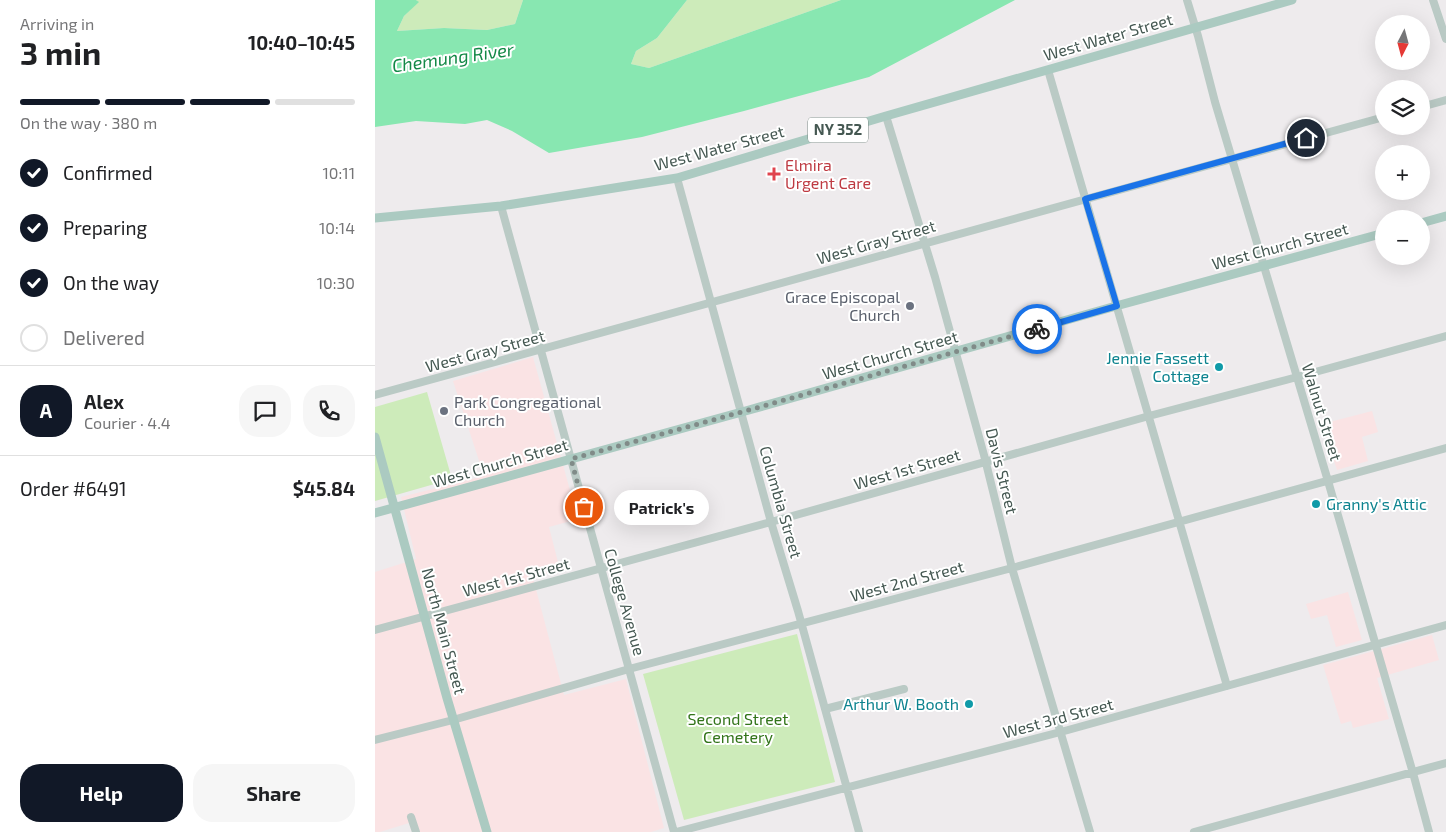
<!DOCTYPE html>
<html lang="en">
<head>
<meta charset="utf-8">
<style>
  :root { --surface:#fff; --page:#f6f6f6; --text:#202124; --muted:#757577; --line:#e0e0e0; --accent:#111827 }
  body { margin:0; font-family:"Exo 2",sans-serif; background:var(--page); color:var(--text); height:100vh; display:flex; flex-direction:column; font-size:19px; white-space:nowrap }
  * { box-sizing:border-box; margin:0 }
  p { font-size:16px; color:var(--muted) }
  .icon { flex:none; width:28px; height:28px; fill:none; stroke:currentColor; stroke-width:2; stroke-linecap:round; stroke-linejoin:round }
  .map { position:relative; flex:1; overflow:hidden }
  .panel { display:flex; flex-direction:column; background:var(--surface); width:375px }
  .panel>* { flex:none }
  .needle { width:32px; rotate:186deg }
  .fabs { position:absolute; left:1000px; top:15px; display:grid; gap:10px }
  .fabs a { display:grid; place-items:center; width:55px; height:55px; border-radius:50%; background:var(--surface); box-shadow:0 5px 20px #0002; font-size:25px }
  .pin { position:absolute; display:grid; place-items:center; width:42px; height:42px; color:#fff; margin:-21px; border:2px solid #fff; border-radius:50%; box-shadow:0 1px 5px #0007 }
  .courier { position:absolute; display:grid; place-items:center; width:50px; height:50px; margin:-25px; border:4px solid #1a73e8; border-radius:50%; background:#fff; color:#222; box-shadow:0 1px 6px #0007 }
  .bubble { position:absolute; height:35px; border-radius:18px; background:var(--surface); box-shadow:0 5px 20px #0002; font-size:16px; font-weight:700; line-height:35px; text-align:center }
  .overview em { font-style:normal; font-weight:700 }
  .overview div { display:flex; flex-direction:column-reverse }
  .overview { display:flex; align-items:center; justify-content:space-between; height:85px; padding:0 20px }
  h1 { font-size:32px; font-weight:700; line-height:38px }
  .bar { display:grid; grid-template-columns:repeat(4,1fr); gap:8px 5px; align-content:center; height:60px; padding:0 20px }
  .bar i { height:6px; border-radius:4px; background:var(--line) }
  .bar .selected { background:var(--accent) }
  .bar p { grid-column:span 4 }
  .line { display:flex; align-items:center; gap:12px; padding:0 20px; border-top:1px solid var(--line) }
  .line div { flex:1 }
  .round { display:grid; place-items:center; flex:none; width:52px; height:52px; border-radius:20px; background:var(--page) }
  ol { padding:0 20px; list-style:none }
  li { display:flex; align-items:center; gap:15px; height:55px }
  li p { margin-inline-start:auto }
  li .icon { padding:5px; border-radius:50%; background:var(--accent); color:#fff; stroke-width:4 }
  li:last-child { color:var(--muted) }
  li i { width:28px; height:28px; border:2px solid var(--line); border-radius:50% }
  .primary-button { display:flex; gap:10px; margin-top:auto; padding:10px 20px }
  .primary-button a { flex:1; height:58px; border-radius:20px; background:var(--accent); color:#fff; font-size:20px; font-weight:700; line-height:58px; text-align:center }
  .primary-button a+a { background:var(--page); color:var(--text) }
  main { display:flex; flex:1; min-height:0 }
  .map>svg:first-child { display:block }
  .commercial { fill:#fae3e4 }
  .green { fill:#cdebba }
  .water { fill:#88e7b1 }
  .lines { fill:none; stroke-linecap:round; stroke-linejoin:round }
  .minor { stroke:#bacac5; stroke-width:8 }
  .major { stroke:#abcac1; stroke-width:9 }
  .done { stroke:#808b88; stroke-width:5; stroke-dasharray:0 9 }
  .route { stroke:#1a73e8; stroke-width:6 }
  .health-dot { fill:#e0444e; stroke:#fff; stroke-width:2 }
  .worship-dot { fill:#6b7280; stroke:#fff; stroke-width:2 }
  .culture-dot { fill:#0f9aa8; stroke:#fff; stroke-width:2 }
  .labels { text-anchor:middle; stroke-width:4; stroke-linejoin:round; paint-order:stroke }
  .shield { fill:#fff; stroke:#7d8a86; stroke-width:1 }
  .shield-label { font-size:15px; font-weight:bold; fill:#455852 }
  .street-label { font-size:16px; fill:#455852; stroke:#fff }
  .health-label { font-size:16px; fill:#be3a42; stroke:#fff; text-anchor:start }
  .worship-label { font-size:16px; fill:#5b616d; stroke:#fff; text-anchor:end }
  .culture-label { font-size:16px; fill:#0d838f; stroke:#fff; text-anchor:end }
  .park-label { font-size:16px; fill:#32741a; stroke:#fff }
  .water-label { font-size:18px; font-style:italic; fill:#128846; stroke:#fff }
</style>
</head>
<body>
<main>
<section class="panel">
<div class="overview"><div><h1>3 min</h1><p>Arriving in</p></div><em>10:40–10:45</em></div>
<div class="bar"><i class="selected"></i><i class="selected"></i><i class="selected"></i><i></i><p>On the way · 380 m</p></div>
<ol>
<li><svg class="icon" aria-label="check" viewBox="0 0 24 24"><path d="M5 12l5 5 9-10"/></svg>Confirmed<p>10:11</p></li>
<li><svg class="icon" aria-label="check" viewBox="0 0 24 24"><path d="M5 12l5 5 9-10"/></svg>Preparing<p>10:14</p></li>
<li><svg class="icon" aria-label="check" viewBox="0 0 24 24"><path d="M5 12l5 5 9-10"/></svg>On the way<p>10:30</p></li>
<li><i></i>Delivered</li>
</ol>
<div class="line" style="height:90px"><b class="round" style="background:var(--accent);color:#fff">A</b><div><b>Alex</b><p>Courier · 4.4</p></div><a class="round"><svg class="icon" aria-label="chat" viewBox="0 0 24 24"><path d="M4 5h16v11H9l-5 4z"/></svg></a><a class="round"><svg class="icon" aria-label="phone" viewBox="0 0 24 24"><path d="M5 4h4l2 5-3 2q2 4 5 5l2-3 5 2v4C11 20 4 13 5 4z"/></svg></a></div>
<div class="line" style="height:65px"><div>Order #6491</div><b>$45.84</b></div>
<div class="primary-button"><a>Help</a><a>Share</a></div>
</section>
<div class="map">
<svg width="1071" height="832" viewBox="0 0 1071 832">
  <rect width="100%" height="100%" fill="#eeebed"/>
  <path class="commercial" d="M158,357l45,162 -29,8 11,43 -27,8 31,117 62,-16 38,149 -13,4h-239l-3,-9 -29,9h-5v-260l41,-13 -15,-62 83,-21 -31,-95z
    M997,411l6,21 -16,5 6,24 -31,9 -15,-46z
    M973,592l14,48 -26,7 -9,-32 -16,4 -5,-15z
    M1057,635l7,25 -62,18 12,41 -36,9 -2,-7 -10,3 -18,-59z"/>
  <path class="green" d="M41,0h107l-8,24 -28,6 -43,-2 -47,3 7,-15 14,-14z
    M312,0h154l-192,68 -18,-4 5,-13 21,-13z
    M52,392l25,87 -77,22v-94z
    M422,634l38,148 -151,38 -41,-146z"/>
  <path class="water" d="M0,0h41l3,2 -15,14 -7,15 47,-3 43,2 28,-6 8,-24h164l-30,38 -21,13 -5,13 18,4 192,-68h174l-146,77 -125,34 -102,26 -93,16 -37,-22 -25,-11 -22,4 -49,-3 -41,6z"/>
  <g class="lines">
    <path class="minor" d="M812,0l11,36 17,66 113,379 85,292 16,59
      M1058,0l13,39
      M673,70l179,616
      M1046,107l25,-7
      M511,116l49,161 49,178 28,113 78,264
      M302,178l94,344 27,89 61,221
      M126,206l173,626
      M0,395l1009,-278
      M0,630l396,-108 378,-106 137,-36 160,-44
      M450,709l79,-20
      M0,740l78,-20 176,-51 383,-101 434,-120
      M36,817l5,15
      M301,832l392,-102 378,-105
      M819,832l252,-69"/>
    <path class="major" d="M0,218l126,-12 176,-28 209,-62 406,-116
      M1046,223l25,-7
      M0,437l72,261 40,134
      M0,513l374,-103 367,-104 268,-73"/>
  </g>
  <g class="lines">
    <path class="done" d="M209,507l-13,-48 178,-49 288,-81"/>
    <path class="route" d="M662,329l80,-23 -32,-107 221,-61"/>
  </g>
  <path class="health-dot" d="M396.5 166.5h5v5h5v5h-5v5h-5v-5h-5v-5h5z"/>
  <g class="worship-dot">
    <circle cx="535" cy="306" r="5"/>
    <circle cx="69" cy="411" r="5"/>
  </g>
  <g class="culture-dot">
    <circle cx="844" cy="367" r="5"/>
    <circle cx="941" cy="504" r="5"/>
    <circle cx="594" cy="704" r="5"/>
  </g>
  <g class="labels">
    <rect class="shield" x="433" y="117.5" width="60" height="25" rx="4"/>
    <g class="shield-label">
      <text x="463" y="135">NY 352</text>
    </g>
    <g class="street-label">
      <text transform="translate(733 37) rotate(-16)" y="6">West Water Street</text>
      <text transform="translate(344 148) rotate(-15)" y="6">West Water Street</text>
      <text transform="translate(501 242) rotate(-16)" y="6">West Gray Street</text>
      <text transform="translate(905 246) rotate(-15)" y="6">West Church Street</text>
      <text transform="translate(110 351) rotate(-15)" y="6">West Gray Street</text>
      <text transform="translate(515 355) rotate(-16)" y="6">West Church Street</text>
      <text transform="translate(947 412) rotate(73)" y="6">Walnut Street</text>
      <text transform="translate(125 463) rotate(-16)" y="6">West Church Street</text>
      <text transform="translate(532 469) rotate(-16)" y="6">West 1st Street</text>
      <text transform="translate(627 471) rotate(76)" y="6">Davis Street</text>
      <text transform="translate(406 502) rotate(74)" y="6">Columbia Street</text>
      <text transform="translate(141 577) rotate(-15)" y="6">West 1st Street</text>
      <text transform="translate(532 581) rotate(-15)" y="6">West 2nd Street</text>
      <text transform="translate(250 602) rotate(74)" y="6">College Avenue</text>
      <text transform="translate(69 631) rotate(75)" y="6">North Main Street</text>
      <text transform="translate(683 718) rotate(-15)" y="6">West 3rd Street</text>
    </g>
    <g class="health-label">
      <text x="410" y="171">Elmira<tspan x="410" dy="18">Urgent Care</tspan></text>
    </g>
    <g class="worship-label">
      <text x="525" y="303">Grace Episcopal<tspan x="525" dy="18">Church</tspan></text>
      <text x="79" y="408" text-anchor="start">Park Congregational<tspan x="79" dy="18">Church</tspan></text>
    </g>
    <g class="culture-label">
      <text x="834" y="364">Jennie Fassett<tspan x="834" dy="18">Cottage</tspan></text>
      <text x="951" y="510" text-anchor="start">Granny's Attic</text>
      <text x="584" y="710">Arthur W. Booth</text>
    </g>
    <g class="park-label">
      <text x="363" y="725">Second Street<tspan x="363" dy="18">Cemetery</tspan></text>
    </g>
    <g class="water-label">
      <text transform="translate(78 58) rotate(-8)" y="6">Chemung River</text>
    </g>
  </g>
</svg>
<div class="fabs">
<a><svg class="needle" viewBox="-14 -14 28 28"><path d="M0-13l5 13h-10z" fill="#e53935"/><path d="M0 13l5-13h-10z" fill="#757577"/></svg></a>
<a><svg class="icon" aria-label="layers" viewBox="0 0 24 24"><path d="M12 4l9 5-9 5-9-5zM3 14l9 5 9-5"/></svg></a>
<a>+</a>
<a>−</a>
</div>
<div class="pin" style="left:209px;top:507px;background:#ea580c"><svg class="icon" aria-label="bag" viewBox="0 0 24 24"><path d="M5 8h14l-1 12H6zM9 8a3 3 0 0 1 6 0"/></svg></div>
<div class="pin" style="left:931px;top:138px;background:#1f2937"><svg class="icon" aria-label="home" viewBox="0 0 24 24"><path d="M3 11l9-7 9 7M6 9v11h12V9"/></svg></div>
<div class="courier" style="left:662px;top:329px"><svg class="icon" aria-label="bike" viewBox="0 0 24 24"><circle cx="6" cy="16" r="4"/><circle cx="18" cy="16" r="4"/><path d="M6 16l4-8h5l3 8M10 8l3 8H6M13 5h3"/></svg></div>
<div class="bubble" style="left:239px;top:490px;width:95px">Patrick's</div>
</div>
</main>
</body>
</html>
